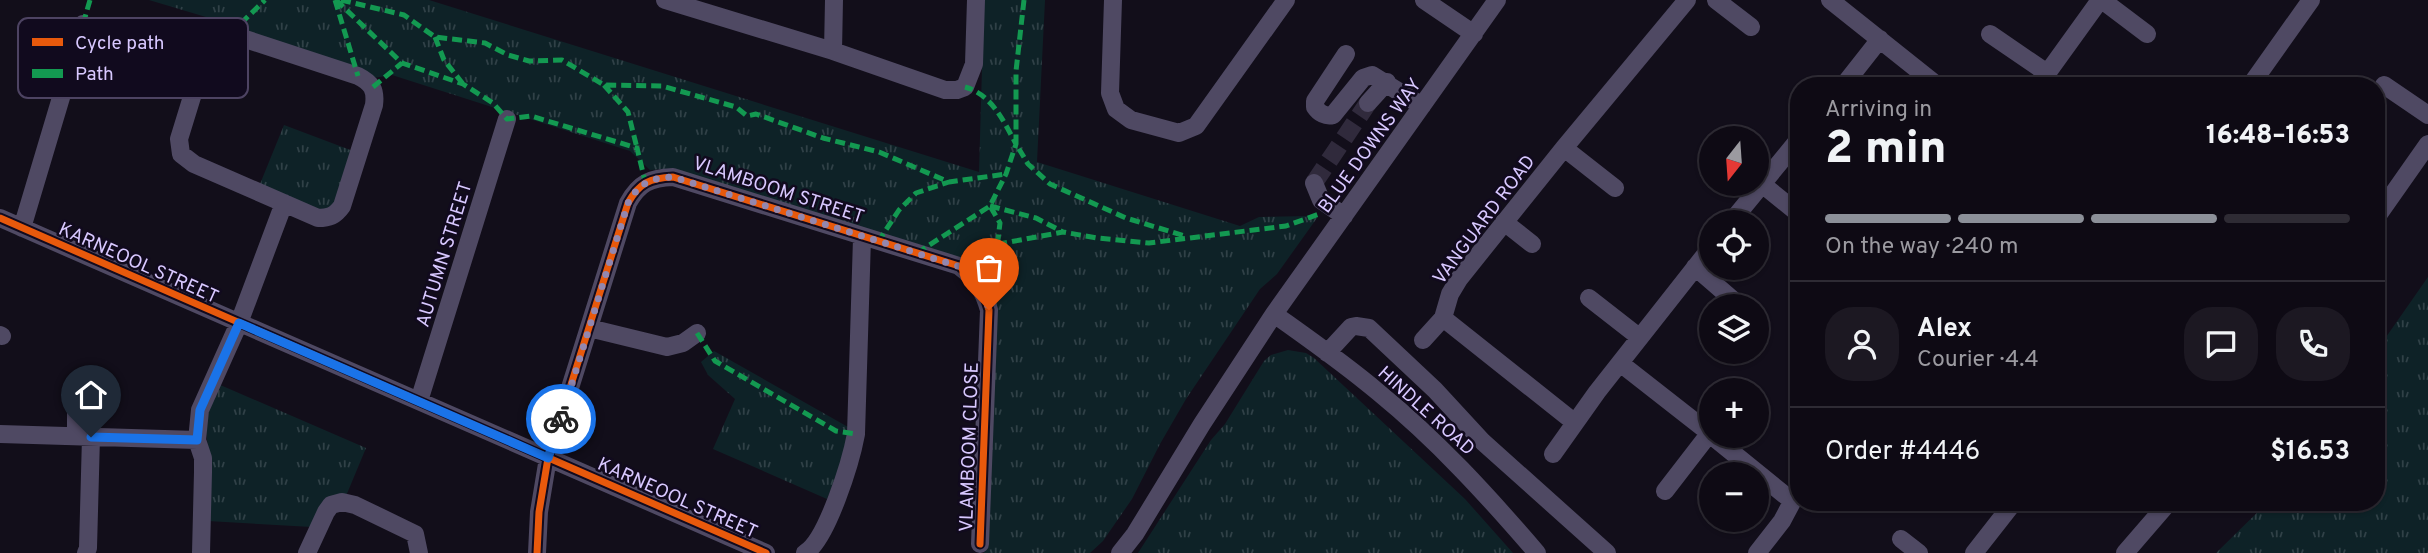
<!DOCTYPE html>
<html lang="en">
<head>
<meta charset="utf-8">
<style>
  :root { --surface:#0e0a14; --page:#1c1822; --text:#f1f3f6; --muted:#9b9aa0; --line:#2e2b34; --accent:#8c9099 }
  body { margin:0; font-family:Overpass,sans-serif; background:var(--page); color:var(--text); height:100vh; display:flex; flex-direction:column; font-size:26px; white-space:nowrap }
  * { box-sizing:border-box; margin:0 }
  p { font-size:23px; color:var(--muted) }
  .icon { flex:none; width:38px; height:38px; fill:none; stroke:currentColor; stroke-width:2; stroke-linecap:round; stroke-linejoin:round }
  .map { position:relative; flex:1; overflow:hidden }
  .panel { position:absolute; left:1790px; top:77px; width:595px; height:434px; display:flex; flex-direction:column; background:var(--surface); border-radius:28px; box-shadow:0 2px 5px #0004,0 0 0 2px var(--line) }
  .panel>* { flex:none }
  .needle { width:46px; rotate:197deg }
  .buttons { position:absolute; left:1699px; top:126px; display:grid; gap:14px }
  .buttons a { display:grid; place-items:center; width:70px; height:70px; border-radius:50%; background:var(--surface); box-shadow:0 2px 5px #0004,0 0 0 2px var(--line); font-size:35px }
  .pin { position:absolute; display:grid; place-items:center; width:60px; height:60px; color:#fff; margin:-72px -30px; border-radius:50% 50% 50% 0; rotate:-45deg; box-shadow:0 0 7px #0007 }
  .pin .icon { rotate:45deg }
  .courier { position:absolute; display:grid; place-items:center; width:70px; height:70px; margin:-35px; border:5px solid #1a73e8; border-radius:50%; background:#fff; color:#222; box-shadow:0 2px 9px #0007 }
  .headline em { font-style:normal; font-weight:800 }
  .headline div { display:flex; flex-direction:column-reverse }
  .headline { display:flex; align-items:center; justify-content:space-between; height:119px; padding:0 35px }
  h1 { font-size:46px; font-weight:800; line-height:52px }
  .bar { display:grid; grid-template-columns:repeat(4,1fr); gap:10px 7px; align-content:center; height:84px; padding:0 35px }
  .bar i { height:9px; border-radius:5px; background:var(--line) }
  .bar .active { background:var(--accent) }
  .bar p { grid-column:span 4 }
  .line { display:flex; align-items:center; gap:18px; padding:0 35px; border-top:2px solid var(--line) }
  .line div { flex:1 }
  .round { display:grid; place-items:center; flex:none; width:74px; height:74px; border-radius:28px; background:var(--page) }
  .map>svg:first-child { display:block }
  .grass { fill:url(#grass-tufts) }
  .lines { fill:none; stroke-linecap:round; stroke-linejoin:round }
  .minor-tunnel { stroke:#302a3c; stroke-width:18; stroke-dasharray:18 9; stroke-linecap:butt }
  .minor { stroke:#4f4963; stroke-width:18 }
  .quiet { stroke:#139951; stroke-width:5; stroke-dasharray:10 5; stroke-linecap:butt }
  .cycleway-casing { stroke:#110a1e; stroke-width:11 }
  .cycleway { stroke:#e8590c; stroke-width:7 }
  .done { stroke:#9387af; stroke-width:7; stroke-dasharray:0 12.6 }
  .route { stroke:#1a73e8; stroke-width:9 }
  .labels { text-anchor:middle; stroke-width:5; stroke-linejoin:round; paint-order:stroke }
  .street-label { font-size:19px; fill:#d8c8ff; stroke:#110a1e }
  .key { fill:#110a1e; stroke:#4d4362; stroke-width:2 }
  .key-label { font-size:19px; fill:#d8c8ff }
</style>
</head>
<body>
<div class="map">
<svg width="2428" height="553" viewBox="0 0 2428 553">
  <defs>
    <pattern id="grass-tufts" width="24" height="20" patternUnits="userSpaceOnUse" patternTransform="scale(1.75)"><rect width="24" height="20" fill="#0e2227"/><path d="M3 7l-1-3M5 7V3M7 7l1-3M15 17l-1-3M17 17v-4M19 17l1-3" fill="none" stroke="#304147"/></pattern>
  </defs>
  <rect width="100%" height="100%" fill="#120e1a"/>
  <path class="grass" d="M149,0h280l550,172 5,-172h61l-8,162 203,64 19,-9 52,-1 6,2 -40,56 -17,15 -74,110 -26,45 -28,55 -29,42 -13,12h-106l2,-10 -6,-269 -313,-105 -17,1 -20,-19 -238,-76 -19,3 -154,-49 -13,-12z
    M284,125l69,26 -20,56 -10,4 -63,-27z
    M2428,277v276h-212l52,-51h108l1,-152z
    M1288,350l18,3 8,5 151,141 48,54h-375l73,-113 14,-16 39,-63 7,-6z
    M714,351l134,76 -5,33 -16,39 -114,-50 22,-50 -27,-24 -7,-13z
    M218,384l148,64 -20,48 -34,31 -104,-6 1,-62 -4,-40z"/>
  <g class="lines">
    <path class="minor-tunnel" d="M1314,183l54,-80"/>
    <path class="minor" d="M665,0l168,51 112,39h12l8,-3 9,-23 2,-64
      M1113,0l-3,93 6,16 15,11 48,13 17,-7 90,-126
      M1424,0l50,34
      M1716,0l35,27
      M1830,0l108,86
      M2102,0l45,34
      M230,34l128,42c14,7 18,14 16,29l-32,101c-7,10 -13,12 -24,12l-124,-54 -13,-10 -2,-15 28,-91c6,-9 12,-12 23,-14z
      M1990,34l57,39
      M833,51l1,-51
      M1346,54l-31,47v6c4,6 11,10 18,8l30,-37 9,-3 50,31
      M2384,85l44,30
      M1843,86l37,-47
      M2038,86l62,-86
      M2250,86l61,-86
      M1368,103l19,-21
      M1564,148l51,40
      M1314,183l7,17 23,16
      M1762,184l37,30
      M0,218l766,335
      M2376,218l52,-74
      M1504,222l28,22
      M1731,222l68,-83
      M22,228l61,-204
      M1695,267l45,39
      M1589,298l50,39
      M1274,314c35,25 71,50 104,78 59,48 110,104 159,161
      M1443,318l131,104
      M589,328l78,19 16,-4 14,-10
      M0,335l2,1
      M1423,340l20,-22 7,-24 9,-15 105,-131 123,-148
      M1327,353l24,-26 5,-1 13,2 66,62 48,52 124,111
      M1620,363l92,72
      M419,401l88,-282
      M0,434l197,6
      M76,436v-52l8,-5
      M1712,436l79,64
      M1553,454l44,-62 115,-146
      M1665,491l44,-57
      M1901,539l18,14
      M86,553l2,-5 3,-111
      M201,553l2,-81v-14l-6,-18 3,-30 39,-87 45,-120
      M307,553l19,-41 5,-7 11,-3 13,3 60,29 4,19
      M537,553l2,-41 9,-54 80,-255c11,-20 22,-25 45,-26l286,89c17,13 24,23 30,44l-9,234
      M805,553c22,-13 46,-92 51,-119l6,-196
      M1120,553l15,-19 67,-110 72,-110 223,-314
      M1757,553l25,-32 17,-32
      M1974,553l40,-51
      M2125,553l44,-51"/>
    <path class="quiet" d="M335,0l23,76
      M336,0l66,63 61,21 30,19 14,16 24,-3 106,32 8,33
      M341,0l63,15 31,22 50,6 23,12 21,6 33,-1 42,25 58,1 74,21 11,9 9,-2 67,24 56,14 70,30 57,-8
      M1024,0l-8,71v73l12,20 22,20 76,34 59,18
      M83,24l7,-24
      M230,34l35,-34
      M435,37l9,23 19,24
      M604,85l24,27 9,36
      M373,87l29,-24
      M990,206l46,12 27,14
      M878,242l21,-32 17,-17 33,-11
      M917,253l73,-47 16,-32 10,-30c-13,-24 -24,-49 -51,-57
      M959,266l10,-11 30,-11 64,-12 34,6 52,5 137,-17 36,-13
      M990,304l10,-81 -10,-17
      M697,333l18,28 121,70 20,3"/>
    <defs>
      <path id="cycleway" d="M0,218l766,335
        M537,553l2,-41 9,-54 80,-255c11,-20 22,-25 45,-26l286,89c17,13 24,23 30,44l-9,234"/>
    </defs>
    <use href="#cycleway" class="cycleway-casing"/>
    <use href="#cycleway" class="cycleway"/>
  </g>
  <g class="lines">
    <path class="done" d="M561,419l67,-216c11,-20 22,-25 45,-26l285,89c18,13 25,23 31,44"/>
    <path class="route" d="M91,437l106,3 3,-30 39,-87 309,135 13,-39"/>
  </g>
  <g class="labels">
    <g class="street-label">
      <text transform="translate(1369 145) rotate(-54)" y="7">BLUE DOWNS WAY</text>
      <text transform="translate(779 189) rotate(18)" y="7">VLAMBOOM STREET</text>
      <text transform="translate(1483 219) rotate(-53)" y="7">VANGUARD ROAD</text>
      <text transform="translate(443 254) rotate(-73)" y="7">AUTUMN STREET</text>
      <text transform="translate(139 262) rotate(24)" y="7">KARNEOOL STREET</text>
      <text transform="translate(1427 410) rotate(42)" y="7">HINDLE ROAD</text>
      <text transform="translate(968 447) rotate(-88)" y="7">VLAMBOOM CLOSE</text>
      <text transform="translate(678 497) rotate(24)" y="7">KARNEOOL STREET</text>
    </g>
  </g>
  <rect x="18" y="18" width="230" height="80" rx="10" class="key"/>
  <rect x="32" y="38" width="31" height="8" fill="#e8590c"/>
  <rect x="32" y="69" width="31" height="9" fill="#139951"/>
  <g class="key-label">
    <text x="75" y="49">Cycle path</text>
    <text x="75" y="80">Path</text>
  </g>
</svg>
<div class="buttons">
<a><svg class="needle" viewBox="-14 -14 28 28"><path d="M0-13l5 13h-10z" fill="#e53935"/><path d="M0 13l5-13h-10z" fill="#9b9aa0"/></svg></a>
<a><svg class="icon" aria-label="locate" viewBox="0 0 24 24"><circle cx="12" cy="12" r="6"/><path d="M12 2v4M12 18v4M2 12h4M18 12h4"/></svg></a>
<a><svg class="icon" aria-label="layers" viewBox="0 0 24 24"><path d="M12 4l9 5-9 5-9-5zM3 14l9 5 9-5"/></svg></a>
<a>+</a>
<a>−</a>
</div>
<div class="pin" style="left:989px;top:310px;background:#ea580c"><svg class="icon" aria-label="bag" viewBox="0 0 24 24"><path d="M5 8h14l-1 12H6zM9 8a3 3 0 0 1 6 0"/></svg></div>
<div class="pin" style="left:91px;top:437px;background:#1f2937"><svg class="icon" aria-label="home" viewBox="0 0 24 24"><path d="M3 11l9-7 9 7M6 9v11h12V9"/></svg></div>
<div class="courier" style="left:561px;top:419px"><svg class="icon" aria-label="bike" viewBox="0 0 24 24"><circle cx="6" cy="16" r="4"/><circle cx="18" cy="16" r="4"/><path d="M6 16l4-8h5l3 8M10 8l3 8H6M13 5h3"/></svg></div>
<section class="panel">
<div class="headline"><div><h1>2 min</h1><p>Arriving in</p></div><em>16:48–16:53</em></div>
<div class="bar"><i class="active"></i><i class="active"></i><i class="active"></i><i></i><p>On the way · 240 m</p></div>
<div class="line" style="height:126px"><a class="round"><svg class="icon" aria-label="person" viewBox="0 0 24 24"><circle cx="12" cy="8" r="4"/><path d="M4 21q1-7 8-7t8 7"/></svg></a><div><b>Alex</b><p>Courier · 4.4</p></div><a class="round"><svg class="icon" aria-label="chat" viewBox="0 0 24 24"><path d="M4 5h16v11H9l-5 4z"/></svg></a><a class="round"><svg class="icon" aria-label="phone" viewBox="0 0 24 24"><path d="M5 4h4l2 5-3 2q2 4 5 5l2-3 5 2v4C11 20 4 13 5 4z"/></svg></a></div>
<div class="line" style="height:91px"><div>Order #4446</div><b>$16.53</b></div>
</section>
</div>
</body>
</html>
